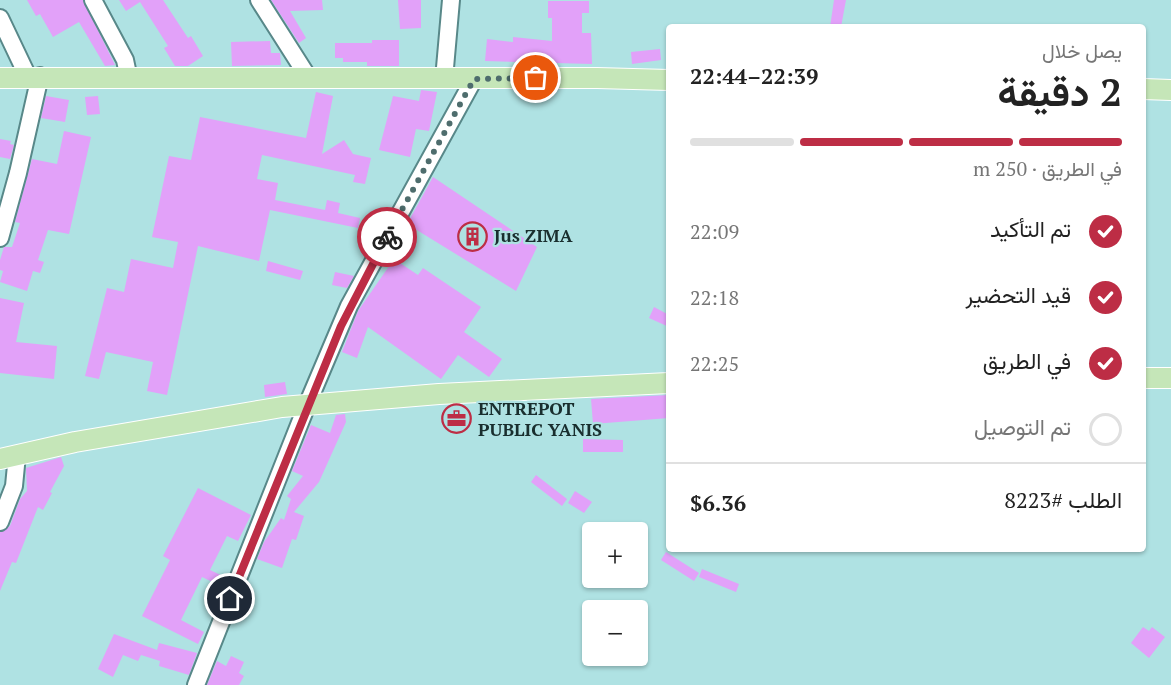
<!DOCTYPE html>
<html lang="ar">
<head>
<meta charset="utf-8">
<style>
  :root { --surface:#fff; --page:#f2f2f2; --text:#222; --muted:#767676; --line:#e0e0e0; --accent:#bd2d45 }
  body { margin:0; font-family:"PT Serif",Vazirmatn,serif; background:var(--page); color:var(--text); direction:rtl; height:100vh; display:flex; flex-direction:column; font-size:22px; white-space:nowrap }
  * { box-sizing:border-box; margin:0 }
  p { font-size:20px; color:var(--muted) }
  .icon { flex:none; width:33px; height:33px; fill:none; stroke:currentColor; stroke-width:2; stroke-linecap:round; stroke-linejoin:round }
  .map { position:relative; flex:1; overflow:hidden; direction:ltr }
  .sheet { position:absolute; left:666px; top:24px; width:480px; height:528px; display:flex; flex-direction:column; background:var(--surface); border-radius:6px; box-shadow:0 2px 4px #0004; direction:rtl }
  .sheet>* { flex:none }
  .fabs { position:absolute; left:582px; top:522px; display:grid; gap:12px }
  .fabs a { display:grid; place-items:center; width:66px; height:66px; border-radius:6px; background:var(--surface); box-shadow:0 2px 4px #0004; font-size:30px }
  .pin { position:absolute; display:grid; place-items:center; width:51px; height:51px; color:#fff; margin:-26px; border:3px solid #fff; border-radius:50%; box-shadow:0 2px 6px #0007 }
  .courier { position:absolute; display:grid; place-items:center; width:60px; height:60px; margin:-30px; border:4px solid #bd2d45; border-radius:50%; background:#fff; color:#222; box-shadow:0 2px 8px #0007 }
  .summary em { font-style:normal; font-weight:700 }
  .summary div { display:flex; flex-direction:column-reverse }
  .summary { display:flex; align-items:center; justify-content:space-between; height:102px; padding:0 24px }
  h1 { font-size:39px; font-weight:700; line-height:45px }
  .bar { display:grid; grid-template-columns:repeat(4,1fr); gap:9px 6px; align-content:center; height:72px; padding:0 24px }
  .bar i { height:8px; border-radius:4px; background:var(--line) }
  .bar .selected { background:var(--accent) }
  .bar p { grid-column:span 4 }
  .line { display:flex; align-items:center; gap:15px; padding:0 24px; border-top:2px solid var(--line) }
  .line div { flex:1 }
  ol { padding:0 24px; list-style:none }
  li { display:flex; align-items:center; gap:18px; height:66px }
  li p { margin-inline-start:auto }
  li .icon { padding:6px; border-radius:50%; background:var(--accent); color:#fff; stroke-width:4 }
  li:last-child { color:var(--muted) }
  li i { width:33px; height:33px; border:3px solid var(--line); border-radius:50% }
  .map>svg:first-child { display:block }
  .building { fill:#e2a1f9 }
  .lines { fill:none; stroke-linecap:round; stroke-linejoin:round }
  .minor-casing { stroke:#588889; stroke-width:20 }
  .major-casing { stroke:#fff; stroke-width:22 }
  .minor { stroke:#fff; stroke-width:16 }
  .major { stroke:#c5e6b8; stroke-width:20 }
  .done { stroke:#4e6d6d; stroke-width:6; stroke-dasharray:0 10.8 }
  .route { stroke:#bd2d45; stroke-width:8 }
  .labels { text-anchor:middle; stroke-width:4.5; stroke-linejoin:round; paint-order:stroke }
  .poi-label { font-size:18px; font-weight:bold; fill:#192e2e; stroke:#afe2e3; text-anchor:start }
</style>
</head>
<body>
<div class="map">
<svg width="1171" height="685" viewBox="0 0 1171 685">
  <rect width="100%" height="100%" fill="#afe2e3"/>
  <path class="building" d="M27,0h56l32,65 -10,1 -26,-44 -26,15 -13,-23 -4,2z
    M119,0h44l25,38 3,-2 12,20 -15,10h-13l-11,-18 4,-2 -28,-44 -14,9z
    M271,0h51l1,10 -33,1 16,27 -7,5z
    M398,0h23v28l-21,1z
    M834,0h12l-5,27h-11z
    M548,1h41v12h-7v20h9l1,31 -107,-3 2,-22 26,3v-5l39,4v-23h-4z
    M372,40h27v26h-32v-4h-24v-4h-8v-15h37z
    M270,41l1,12h9l1,12 -49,1 -1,-24z
    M660,49l1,11 -29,4 -1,-12z
    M421,90l16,2 -8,39 -13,-2 -6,28 -31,-7 14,-54 26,5z
    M316,92l17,4 -11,58 22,-14 9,14 18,4 -6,26 -12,-2 2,-7 -93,-20 -5,24 21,4 -3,17 50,10 2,-10 13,3 -2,10 22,5 -2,10 -88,-18 -11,51 -61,-15 -31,149 -20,-4 6,-29 -47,-10 -7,27 -14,-3 22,-88 17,4 7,-33 42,9 5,-26 -26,-5 17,-81 22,4 9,-43 106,21z
    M46,96l23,4 -4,22 -24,-4z
    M98,96l2,18 -13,1 -2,-18z
    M64,131l27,6 -22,97 -21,-4 -10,30 6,2 -4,11 -7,-2 -6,20 -27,-9 3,-11 -3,-1v-10l4,-13h8l8,-24 -5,-1 17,-63 25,5z
    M0,139l11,2 -1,3 4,1 -4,14 -10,-2z
    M433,177l104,70 -21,44 -109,-67z
    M394,259l24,16 5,-7 58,39 -17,25 38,27 -13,18 -31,-22 -17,24 -73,-52 -11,31 -15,-6 16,-41z
    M268,261l35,10 -3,9 -34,-9z
    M335,272l19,4 -7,12 -15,-3z
    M0,298l24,5 -8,39 41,4 -3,33 -54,-6z
    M654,307l15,8v12l-20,-9z
    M285,382l2,12 -22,3 -1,-12z
    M669,395v23l-76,6 -2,-25z
    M345,414l1,8 -27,60 -25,30 10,4 -8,24 -4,-1 -10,29 -25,-9 7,-17 17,-24 3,2 7,-21 -4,-3 16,-20 -11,-5 19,-46 19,8 6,-18z
    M583,439l40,1v12h-40z
    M61,457l3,9 -14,26 2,1 -9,17 -5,-3 -22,56 -4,-1 -12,29v-59l10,-6 10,-27 7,-8 -1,-23z
    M536,475l31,24 -5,7 -31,-24z
    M198,488l53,27 -13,26 -11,-5 -17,34 17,8 -4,9 -21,-10 -21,43 23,12 -6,12 -56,-28 28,-56 -7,-4z
    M575,491l17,11 -8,11 -16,-10z
    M666,552l33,21 -5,8 -33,-21z
    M702,569l37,15 -3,8 -37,-15z
    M1143,627l6,4 3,-4 13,10 -16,21 -18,-15z
    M114,634l43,16 2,-7 38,10 -8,22 -30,-9 1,-5 -19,-6 -3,6 -15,-6 -10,22 -15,-8z
    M231,656l13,6 -5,11 5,3 -5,9h-32l10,-24 9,5z"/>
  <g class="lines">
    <defs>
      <path id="minor" d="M93,0l32,60 4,19
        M259,0l49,77
        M0,18l28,59
        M444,79l7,-79
        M0,238l18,-65 22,-97
        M0,522l14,-36 3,-31
        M196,685l111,-280 42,-99 125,-227"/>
      <path id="major" d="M0,78h597l72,2
        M1143,89l28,1
        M1143,378h28
        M0,459l75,-17 207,-35 157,-13 230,-11"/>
    </defs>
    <use href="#minor" class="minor-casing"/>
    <use href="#major" class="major-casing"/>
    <use href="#minor" class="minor"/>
    <use href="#major" class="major"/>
  </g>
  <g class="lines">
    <path class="done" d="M387,237l87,-158 62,-1"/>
    <path class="route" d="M230,599l111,-273 46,-89"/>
  </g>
  <defs>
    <symbol id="building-ring" viewBox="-11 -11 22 22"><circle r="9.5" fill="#afe2e3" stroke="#bd2d45" stroke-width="1.5"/><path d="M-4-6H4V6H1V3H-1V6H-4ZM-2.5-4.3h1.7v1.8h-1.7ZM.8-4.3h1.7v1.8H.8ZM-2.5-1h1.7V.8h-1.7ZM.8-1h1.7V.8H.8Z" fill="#bd2d45"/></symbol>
    <symbol id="office-ring" viewBox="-11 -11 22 22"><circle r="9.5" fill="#afe2e3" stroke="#bd2d45" stroke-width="1.5"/><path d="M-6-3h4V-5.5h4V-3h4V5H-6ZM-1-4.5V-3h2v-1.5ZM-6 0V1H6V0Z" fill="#bd2d45"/></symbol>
  </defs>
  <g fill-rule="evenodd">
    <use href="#building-ring" x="456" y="220" width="33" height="33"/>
    <use href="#office-ring" x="440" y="402" width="33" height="33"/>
  </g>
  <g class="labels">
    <g class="poi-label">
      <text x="494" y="242">Jus ZIMA</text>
      <text x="478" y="415">ENTREPOT<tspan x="478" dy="21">PUBLIC YANIS</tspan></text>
    </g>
  </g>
</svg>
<div class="fabs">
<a>+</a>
<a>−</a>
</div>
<div class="pin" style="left:536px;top:78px;background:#ea580c"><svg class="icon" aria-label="bag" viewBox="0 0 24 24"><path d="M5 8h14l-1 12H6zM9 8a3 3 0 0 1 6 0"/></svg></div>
<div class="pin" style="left:230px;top:599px;background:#1f2937"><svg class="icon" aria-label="home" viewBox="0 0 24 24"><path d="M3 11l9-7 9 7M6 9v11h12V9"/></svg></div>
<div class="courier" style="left:387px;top:237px"><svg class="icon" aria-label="bike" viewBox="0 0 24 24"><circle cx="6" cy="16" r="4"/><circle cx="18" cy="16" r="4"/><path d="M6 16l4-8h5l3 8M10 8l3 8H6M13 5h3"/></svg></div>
<section class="sheet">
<div class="summary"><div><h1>2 دقيقة</h1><p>يصل خلال</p></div><em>22:39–22:44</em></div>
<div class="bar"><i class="selected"></i><i class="selected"></i><i class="selected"></i><i></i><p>في الطريق · 250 m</p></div>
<ol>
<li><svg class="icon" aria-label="check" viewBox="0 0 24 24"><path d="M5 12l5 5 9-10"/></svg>تم التأكيد<p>22:09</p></li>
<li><svg class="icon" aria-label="check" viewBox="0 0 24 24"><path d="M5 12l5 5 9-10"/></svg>قيد التحضير<p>22:18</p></li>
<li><svg class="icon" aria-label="check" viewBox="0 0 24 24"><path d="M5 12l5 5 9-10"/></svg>في الطريق<p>22:25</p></li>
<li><i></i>تم التوصيل</li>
</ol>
<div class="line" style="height:78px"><div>الطلب #8223</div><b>$6.36</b></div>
</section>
</div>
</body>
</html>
